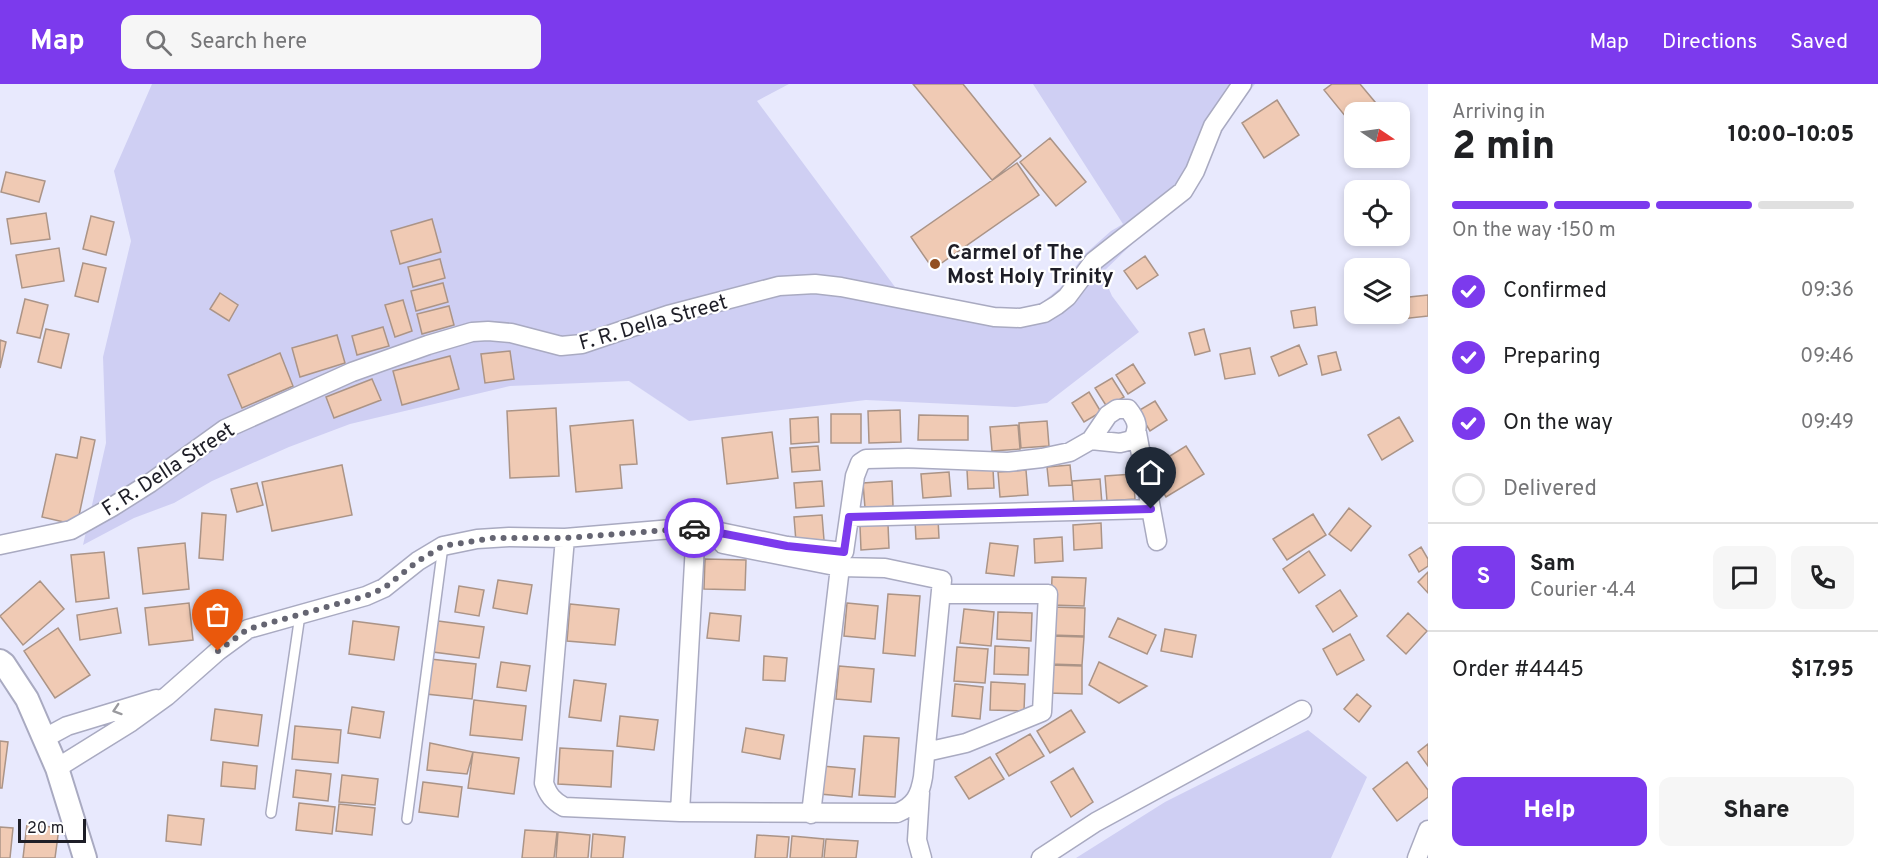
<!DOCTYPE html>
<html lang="en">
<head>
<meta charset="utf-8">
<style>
  :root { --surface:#fff; --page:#f6f6f6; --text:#202124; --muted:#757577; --line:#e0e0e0; --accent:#7c3aed }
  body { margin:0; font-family:Overpass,sans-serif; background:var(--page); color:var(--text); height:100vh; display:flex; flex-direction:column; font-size:22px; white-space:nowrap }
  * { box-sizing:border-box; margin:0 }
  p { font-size:20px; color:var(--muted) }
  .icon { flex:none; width:33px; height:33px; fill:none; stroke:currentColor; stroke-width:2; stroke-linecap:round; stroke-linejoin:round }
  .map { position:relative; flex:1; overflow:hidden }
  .details { display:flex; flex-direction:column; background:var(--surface); width:450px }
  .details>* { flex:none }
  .needle { width:39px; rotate:103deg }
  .fabs { position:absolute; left:1344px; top:18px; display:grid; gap:12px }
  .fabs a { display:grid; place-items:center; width:66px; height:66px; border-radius:12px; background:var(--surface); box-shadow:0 3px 9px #0003; font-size:30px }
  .scale { position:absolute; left:18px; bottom:15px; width:68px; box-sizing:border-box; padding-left:6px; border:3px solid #1e1e27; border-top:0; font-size:16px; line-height:21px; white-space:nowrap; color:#1e1e27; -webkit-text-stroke:4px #fff; paint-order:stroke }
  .pin { position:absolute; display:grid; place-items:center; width:51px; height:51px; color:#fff; margin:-62px -26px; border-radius:50% 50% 50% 0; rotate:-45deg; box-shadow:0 0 6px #0007 }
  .pin .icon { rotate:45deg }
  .courier { position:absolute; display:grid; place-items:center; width:60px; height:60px; margin:-30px; border:4px solid #7c3aed; border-radius:50%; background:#fff; color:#222; box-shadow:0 2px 8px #0007 }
  .overview em { font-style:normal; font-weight:800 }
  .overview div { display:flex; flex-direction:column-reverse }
  .overview { display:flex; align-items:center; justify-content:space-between; height:102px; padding:0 24px }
  h1 { font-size:39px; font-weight:800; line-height:45px }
  .bar { display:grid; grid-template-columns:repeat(4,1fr); gap:9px 6px; align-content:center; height:72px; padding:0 24px }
  .bar i { height:8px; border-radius:4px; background:var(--line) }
  .bar .selected { background:var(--accent) }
  .bar p { grid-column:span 4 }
  .line { display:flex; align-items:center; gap:15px; padding:0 24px; border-top:2px solid var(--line) }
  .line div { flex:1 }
  .round { display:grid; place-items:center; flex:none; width:63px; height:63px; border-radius:12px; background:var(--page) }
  ol { padding:0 24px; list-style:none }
  li { display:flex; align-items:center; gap:18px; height:66px }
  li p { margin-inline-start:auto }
  li .icon { padding:6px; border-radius:50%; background:var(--accent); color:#fff; stroke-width:4 }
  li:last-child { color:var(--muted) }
  li i { width:33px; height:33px; border:3px solid var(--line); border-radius:50% }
  .action { display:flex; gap:12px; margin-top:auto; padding:12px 24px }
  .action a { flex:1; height:69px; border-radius:12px; background:var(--accent); color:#fff; font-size:24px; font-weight:800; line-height:69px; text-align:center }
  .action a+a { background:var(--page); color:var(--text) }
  header { display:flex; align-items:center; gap:36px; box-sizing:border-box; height:84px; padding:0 30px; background:var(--accent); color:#fff }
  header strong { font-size:28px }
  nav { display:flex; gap:33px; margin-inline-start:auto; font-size:21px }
  .search { width:420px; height:54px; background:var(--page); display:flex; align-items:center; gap:15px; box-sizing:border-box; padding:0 21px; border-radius:12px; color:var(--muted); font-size:22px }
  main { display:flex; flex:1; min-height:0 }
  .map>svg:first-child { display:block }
  .green { fill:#cfcff3 }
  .building { fill:#f0cab4; stroke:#ab9487; stroke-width:1.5 }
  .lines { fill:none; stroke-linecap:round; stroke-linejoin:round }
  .service-casing { stroke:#a9aac1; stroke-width:12 }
  .minor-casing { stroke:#a9aac1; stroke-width:21 }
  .tertiary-casing { stroke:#a9aac1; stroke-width:26 }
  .service { stroke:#fff; stroke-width:9 }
  .minor { stroke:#fff; stroke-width:18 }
  .tertiary { stroke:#fff; stroke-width:22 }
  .oneway { stroke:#9a9a9e }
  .done { stroke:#656572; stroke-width:6; stroke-dasharray:0 10.8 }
  .route { stroke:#7c3aed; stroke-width:8 }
  .poi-dot { fill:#935021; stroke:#fff; stroke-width:2 }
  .labels { text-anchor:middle; stroke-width:4.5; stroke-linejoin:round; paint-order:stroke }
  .poi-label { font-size:21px; font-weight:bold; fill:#1e1e27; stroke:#fff; text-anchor:start }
  .street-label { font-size:21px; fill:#1e1e27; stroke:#fff }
</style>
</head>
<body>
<header>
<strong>Map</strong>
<div class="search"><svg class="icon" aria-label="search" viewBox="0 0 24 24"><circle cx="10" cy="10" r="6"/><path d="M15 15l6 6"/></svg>Search here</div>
<nav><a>Map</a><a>Directions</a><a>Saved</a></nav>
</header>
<main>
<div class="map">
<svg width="1428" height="774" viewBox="0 0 1428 774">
  <rect width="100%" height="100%" fill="#e8e9fd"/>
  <path class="green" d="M152,0h637l-32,17 138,186 55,15 63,9 21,-5 10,-5 17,-14 23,-32 27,-24 12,-7 -90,-140h222l-27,36 -22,42 -44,53 -60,58 10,23 27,36 -92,71 -32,4 -149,-7 -177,21 -60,-40 -119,5 -160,38 -61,23 -77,34 -38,22 -40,15 -51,27 23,-102 -3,-86 28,-116 -17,-70z
    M1308,646l59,47 -36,81h-255l89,-56z"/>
  <path class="building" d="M913,0h50l58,72 -29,24z
    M1332,0h28l15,18 -13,10h-8v6l-4,4 -26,-32z
    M1277,16l22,35 -35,23 -22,-35z
    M1050,54l36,44 -30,24 -36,-44z
    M1017,79l22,32 -106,74 -22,-32z
    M6,88l39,9 -6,21 -38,-10z
    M46,129l4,26 -39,5 -4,-25z
    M91,132l23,6 -8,33 -23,-6z
    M432,135l9,33 -41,12 -9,-33z
    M59,164l5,33 -42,7 -6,-33z
    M1145,172l13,19 -21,14 -13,-18z
    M440,175l5,19 -32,9 -5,-20z
    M83,179l23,5 -8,34 -23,-6z
    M443,199l5,19 -32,9 -5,-20z
    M220,209l18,12 -9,16 -19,-12z
    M1428,211v21l-27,3 -1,-21z
    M25,215l23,6 -8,33 -23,-5z
    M403,216l9,31 -17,6 -10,-32z
    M449,222l5,19 -32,9 -5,-20z
    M1315,223l2,18 -23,3 -3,-17z
    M383,243l6,19 -32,9 -5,-19z
    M46,245l23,5 -8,34 -23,-6z
    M1204,245l6,22 -15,4 -6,-22z
    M337,251l8,28 -45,14 -8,-29z
    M0,256l6,2 -6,26z
    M1299,261l8,19 -28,12 -8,-19z
    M1250,264l5,26 -30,5 -5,-25z
    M510,267l4,28 -29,4 -4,-29z
    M1336,268l5,18 -19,5 -4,-19z
    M280,269l13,33 -51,22 -14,-33z
    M450,272l9,33 -57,16 -9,-34z
    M1133,280l12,19 -17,11 -12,-19z
    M1112,294l12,19 -17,10 -12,-19z
    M372,295l9,21 -47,18 -8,-21z
    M1089,308l12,20 -17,10 -12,-19z
    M1155,317l12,19 -17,11 -12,-20z
    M556,324l3,68 -49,2 -3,-67z
    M900,326l1,32 -32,1 -1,-32z
    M831,330h30v29h-30z
    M919,331l49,1v24h-50z
    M818,333l1,25 -28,2 -1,-25z
    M1399,333l14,24 -31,19 -14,-25z
    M633,336l4,44 -17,1 2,23 -46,4 -6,-66z
    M1047,337l2,25 -28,2 -2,-25z
    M1018,341l2,24 -28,2 -2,-24z
    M772,348l6,46 -51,6 -5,-46z
    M81,353l14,3 -18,85 -35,-8 14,-63 21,4z
    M818,362l2,24 -28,2 -2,-24z
    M1186,362l18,28 -38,23 -17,-28z
    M342,381l10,50 -80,16 -10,-49z
    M1070,381l2,20 -23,1 -2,-19z
    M993,385l1,19 -26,1 -1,-19z
    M1026,386l2,25 -28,2 -2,-25z
    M949,388l2,24 -28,2 -2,-24z
    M1133,390l2,25 -28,2 -2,-25z
    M1100,395l2,25 -28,2 -2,-25z
    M822,397l2,25 -28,2 -2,-25z
    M892,397l1,25 -28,2 -2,-25z
    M257,399l6,22 -26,7 -6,-23z
    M1349,424l22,18 -20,25 -22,-17z
    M202,429l24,2 -3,45 -24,-2z
    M1313,430l13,21 -39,25 -14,-21z
    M822,431l2,25 -28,2 -2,-25z
    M938,435l1,19 -23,1 -1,-18z
    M1101,439l1,25 -28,2 -1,-25z
    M888,440l1,24 -28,2 -1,-24z
    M1062,453l1,24 -28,2 -1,-24z
    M185,459l4,46 -46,5 -5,-46z
    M990,459l28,3 -4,30 -28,-3z
    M1421,463l7,12v7l-9,6 -10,-17z
    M1309,467l16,24 -26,18 -16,-24z
    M104,468l5,46 -33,4 -5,-47z
    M705,475l41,1 -1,30 -41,-1z
    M1428,488v21l-10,-11z
    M1052,493l34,1 -2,28 -33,-1z
    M498,496l34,5 -5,29 -34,-6z
    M40,497l24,28 -41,36 -23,-29z
    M459,502l25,4 -5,26 -24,-4z
    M1340,506l17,26 -24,16 -17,-26z
    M888,510l32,2 -5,60 -32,-3z
    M189,519l4,37 -44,5 -4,-37z
    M847,519l31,3 -3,33 -31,-3z
    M570,520l49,5 -4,36 -48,-4z
    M1051,523l34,1 -1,28 -34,-1z
    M117,524l4,25 -41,7 -3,-25z
    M964,525l30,3 -3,34 -31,-3z
    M998,528l34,1 -1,28 -34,-2z
    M710,529l31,3 -2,25 -32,-3z
    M1408,529l19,18 -21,23 -19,-18z
    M1118,534l38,17 -9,19 -38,-17z
    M353,537l46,6 -5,33 -45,-6z
    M438,537l46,6 -5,31 -46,-6z
    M58,544l32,47 -35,23 -31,-47z
    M1165,545l31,6 -4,22 -31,-6z
    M1350,550l14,26 -27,15 -14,-26z
    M1050,552l34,1 -2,28 -33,-1z
    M995,562l34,2 -1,27 -34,-1z
    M957,563l31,2 -3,34 -31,-2z
    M764,572l23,2 -2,23 -22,-1z
    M430,575l46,5 -4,35 -46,-5z
    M501,578l29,4 -4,25 -29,-4z
    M1099,578l48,24 -28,17 -30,-18z
    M1049,581l33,1v28l-34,-1z
    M839,582l35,3 -3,33 -35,-3z
    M574,596l32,4 -5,37 -32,-4z
    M991,598l34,2 -1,27 -34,-1z
    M955,600l28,3 -3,32 -28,-3z
    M1357,610l14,12 -12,16 -15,-13z
    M474,616l52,6 -4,34 -52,-5z
    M352,623l32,5 -4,26 -32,-5z
    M215,625l47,6 -4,31 -47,-6z
    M1071,626l14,22 -35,21 -13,-22z
    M620,632l38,4 -4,30 -37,-4z
    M295,642l46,4 -3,33 -46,-4z
    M746,644l38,7 -4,24 -38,-7z
    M1030,650l14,22 -35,20 -13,-22z
    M864,652l35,2 -4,59 -36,-2z
    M0,657l8,1 -6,46h-2z
    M430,659l43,9 -6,22 -40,-4z
    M1428,660v22l-10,-14z
    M560,664l53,3 -2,36 -53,-3z
    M473,668l46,6 -5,36 -46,-6z
    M990,673l14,22 -35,20 -14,-22z
    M223,678l34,4 -2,23 -34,-3z
    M1407,678l21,28v7l-31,24 -24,-32z
    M822,682l33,3 -3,28 -32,-3z
    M1073,684l20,34 -22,15 -20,-35z
    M296,686l35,4 -3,27 -35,-4z
    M342,691l36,4 -3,26 -36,-3z
    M423,698l39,5 -4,30 -39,-5z
    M299,719l36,4 -3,27 -36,-4z
    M339,720l36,4 -3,27 -36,-4z
    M168,731l36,4 -3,26 -35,-4z
    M27,740l32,4 -4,30h-32z
    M0,743l13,1 -3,30h-10z
    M525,746l32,2 -3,26h-32z
    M558,748l32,3 -2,23h-32z
    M593,750l32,3 -2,21h-32z
    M757,751l32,2 -2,21h-32z
    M792,752l32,3 -2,19h-32z
    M826,755l32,2 -2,17h-32z"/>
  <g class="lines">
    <defs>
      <path id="service" d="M271,729l29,-198
        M407,735l36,-273"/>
      <path id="minor" d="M1137,349l20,108
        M849,433l302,-8
        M565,454l-21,245c4,12 9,18 20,24l116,5 217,1c18,-7 23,-18 26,-36l19,-197 -57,-12 -45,-1 -117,-23
        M0,461l71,-15 41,-23 38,-24 75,-54 127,-57 76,-27 44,-13 16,-1 23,2 50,13 21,-2 86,-29 111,-29 36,-2 26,3 153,30 26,1 24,-5 13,-8 10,-8 27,-36 89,-70 12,-20 18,-45 29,-42
        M43,655l24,-13 89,-27
        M926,668l40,-9 76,-31 6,-118h-107
        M57,684l74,-46 36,-26 51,-45 30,-22 118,-33 18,-8 34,-27 25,-15 34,-7 32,-2 56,1 131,-11 91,19 57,6 11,-76 5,-13 6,-4 42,-1 100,4 34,-4 28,-6 21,-12 17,-25 9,-6h11c9,11 12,19 4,31l-12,3 -29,-3
        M920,709l-3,47 5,18
        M680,728l16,-285
        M811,730l29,-247
        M1041,774l55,-36 206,-112
        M1417,774l11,-28"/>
      <path id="tertiary" d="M0,577l4,3 23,35 30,69 28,90"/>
    </defs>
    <use href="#service" class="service-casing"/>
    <use href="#minor" class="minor-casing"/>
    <use href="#tertiary" class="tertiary-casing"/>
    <use href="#service" class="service"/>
    <use href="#minor" class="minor"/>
    <use href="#tertiary" class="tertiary"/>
  </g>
  <defs><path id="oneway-chevron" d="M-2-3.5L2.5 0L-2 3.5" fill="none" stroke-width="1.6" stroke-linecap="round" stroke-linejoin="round" transform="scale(1.5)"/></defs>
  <use class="oneway" href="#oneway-chevron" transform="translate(117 626) rotate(162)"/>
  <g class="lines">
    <path class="done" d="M218,567l30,-22 118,-33 18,-8 34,-27 25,-15 50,-8h72l129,-10"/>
    <path class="route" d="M694,444l93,18 57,6 5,-35 302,-8"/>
  </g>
  <circle class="poi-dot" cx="935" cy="180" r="6"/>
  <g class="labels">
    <g class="poi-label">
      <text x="947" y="175">Carmel of The<tspan x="947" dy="24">Most Holy Trinity</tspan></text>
    </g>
    <g class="street-label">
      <text transform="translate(653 238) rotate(-16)" y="7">F. R. Della Street</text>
      <text transform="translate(168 385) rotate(-33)" y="7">F. R. Della Street</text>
    </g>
  </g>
</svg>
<div class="fabs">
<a><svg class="needle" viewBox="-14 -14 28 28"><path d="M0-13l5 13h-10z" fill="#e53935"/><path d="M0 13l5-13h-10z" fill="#757577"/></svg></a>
<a><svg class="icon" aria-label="locate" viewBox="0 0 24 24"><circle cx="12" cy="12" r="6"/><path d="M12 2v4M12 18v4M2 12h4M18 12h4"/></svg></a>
<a><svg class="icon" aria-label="layers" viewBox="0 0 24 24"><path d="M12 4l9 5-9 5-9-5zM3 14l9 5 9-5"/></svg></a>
</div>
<div class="scale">20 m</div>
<div class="pin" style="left:218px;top:567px;background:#ea580c"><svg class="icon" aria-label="bag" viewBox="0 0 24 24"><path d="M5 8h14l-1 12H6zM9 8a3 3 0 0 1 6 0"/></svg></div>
<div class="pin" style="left:1151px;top:425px;background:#1f2937"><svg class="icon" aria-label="home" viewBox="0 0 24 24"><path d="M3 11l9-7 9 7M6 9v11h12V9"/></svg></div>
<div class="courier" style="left:694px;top:444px"><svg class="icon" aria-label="car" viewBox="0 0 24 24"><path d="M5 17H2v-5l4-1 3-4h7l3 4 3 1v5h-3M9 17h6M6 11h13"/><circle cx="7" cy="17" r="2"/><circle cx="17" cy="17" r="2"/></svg></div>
</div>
<section class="details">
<div class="overview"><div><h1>2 min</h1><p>Arriving in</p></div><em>10:00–10:05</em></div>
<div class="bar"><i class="selected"></i><i class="selected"></i><i class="selected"></i><i></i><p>On the way · 150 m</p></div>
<ol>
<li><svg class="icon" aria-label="check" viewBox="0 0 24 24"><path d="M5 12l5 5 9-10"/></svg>Confirmed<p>09:36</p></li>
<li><svg class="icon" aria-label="check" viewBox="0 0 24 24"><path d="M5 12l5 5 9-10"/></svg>Preparing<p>09:46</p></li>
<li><svg class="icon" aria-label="check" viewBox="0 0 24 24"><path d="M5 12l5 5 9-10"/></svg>On the way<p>09:49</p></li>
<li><i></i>Delivered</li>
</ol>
<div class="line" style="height:108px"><b class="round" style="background:var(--accent);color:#fff">S</b><div><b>Sam</b><p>Courier · 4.4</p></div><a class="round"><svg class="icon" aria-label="chat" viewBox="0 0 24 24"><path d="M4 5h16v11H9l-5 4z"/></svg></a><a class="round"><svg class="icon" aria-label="phone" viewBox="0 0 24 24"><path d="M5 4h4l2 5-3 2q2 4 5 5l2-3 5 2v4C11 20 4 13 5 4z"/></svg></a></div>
<div class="line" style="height:78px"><div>Order #4445</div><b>$17.95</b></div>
<div class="action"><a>Help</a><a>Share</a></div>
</section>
</main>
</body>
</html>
